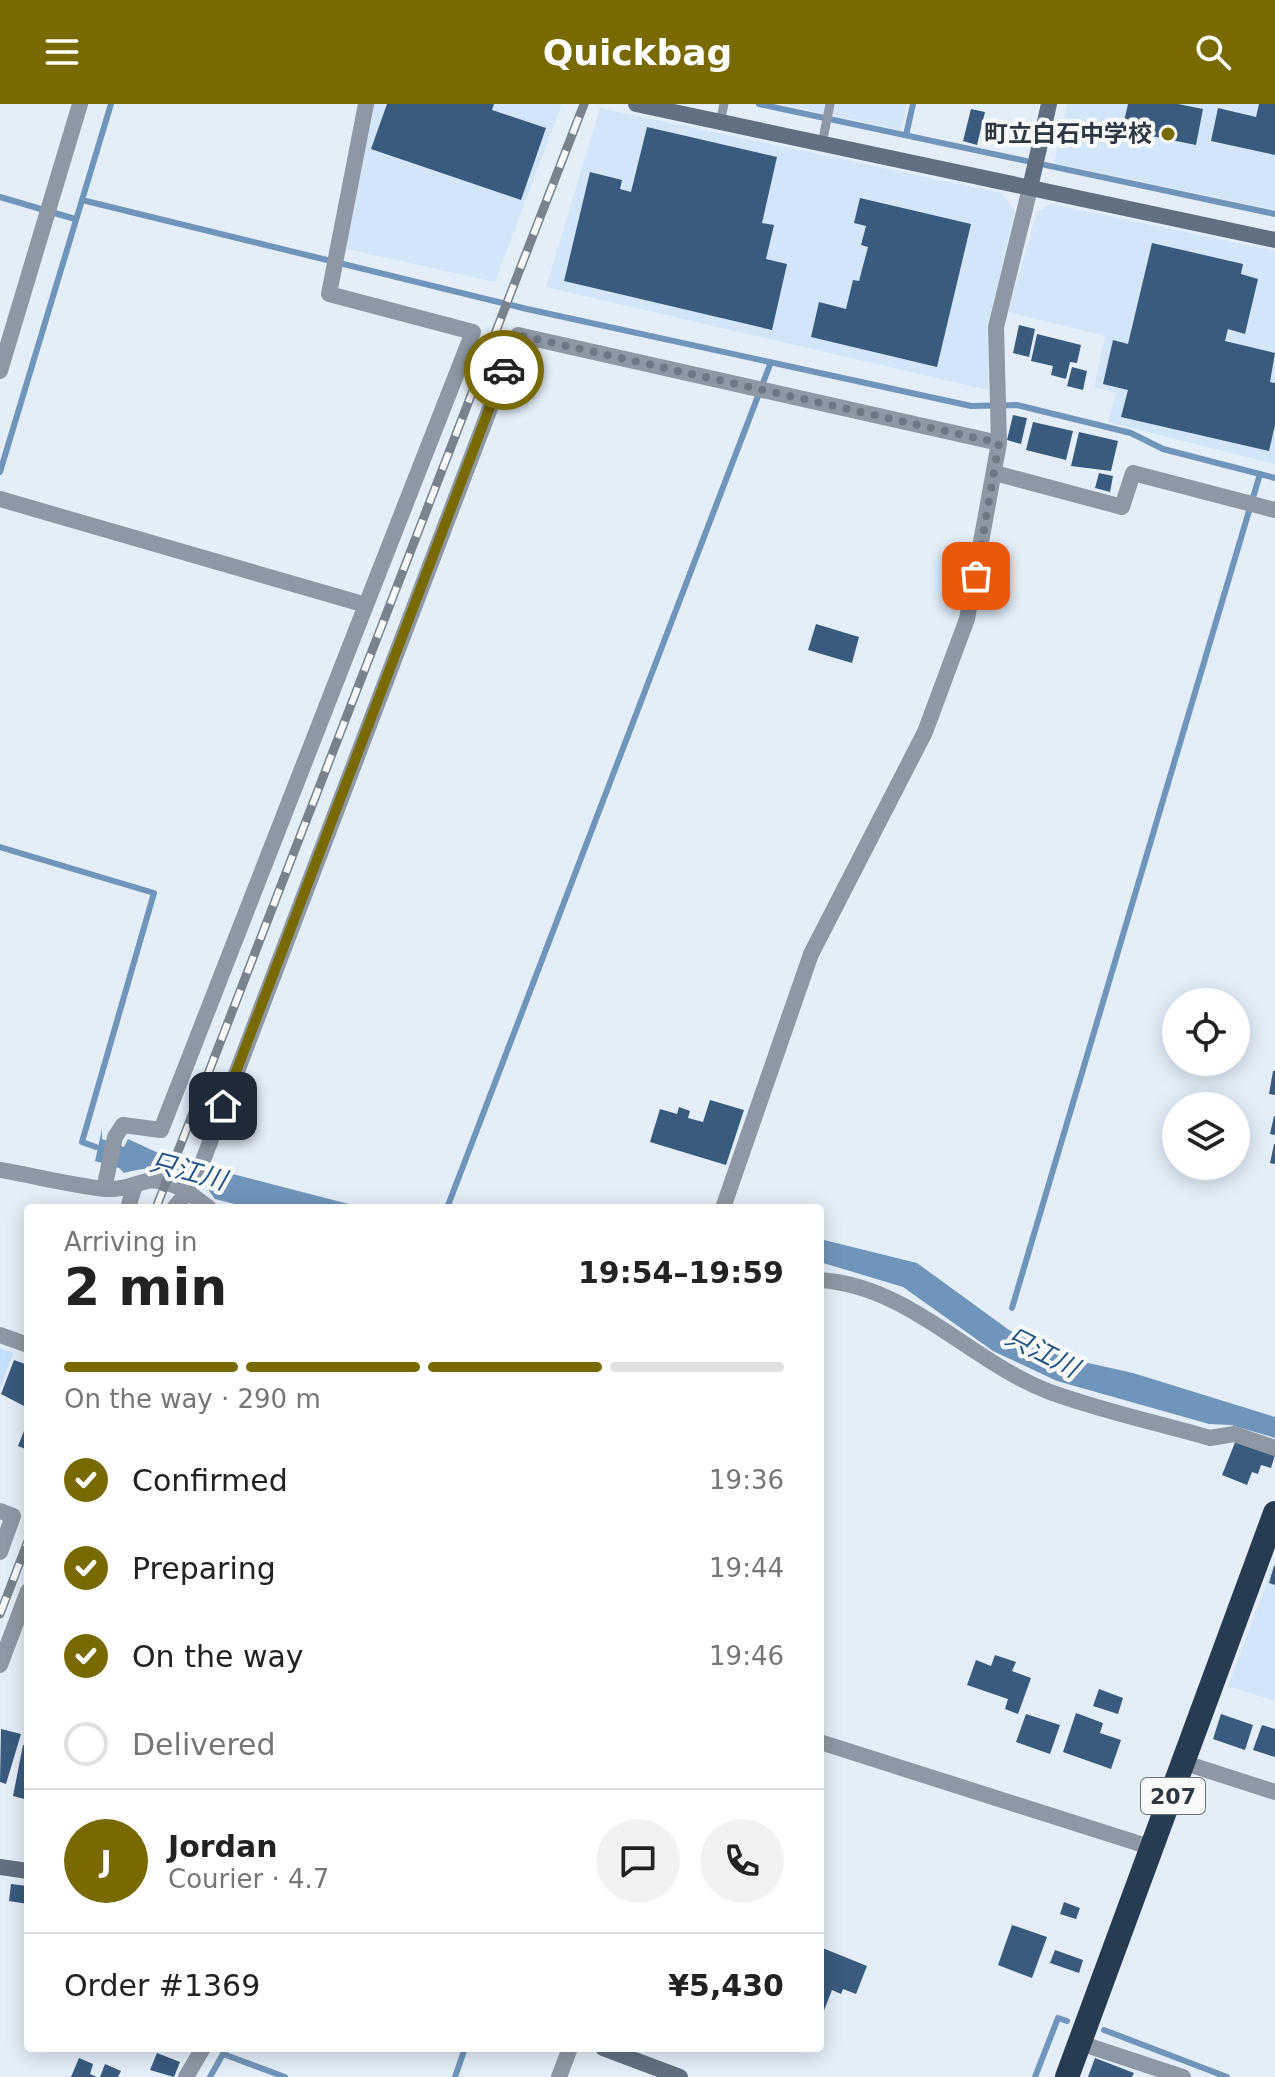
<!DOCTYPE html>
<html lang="en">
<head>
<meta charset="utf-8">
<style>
  :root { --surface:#fff; --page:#f2f2f2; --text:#222; --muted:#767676; --line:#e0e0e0; --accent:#786a01 }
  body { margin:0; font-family:"DejaVu Sans","Noto Sans JP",sans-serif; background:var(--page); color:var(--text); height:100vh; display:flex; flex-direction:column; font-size:30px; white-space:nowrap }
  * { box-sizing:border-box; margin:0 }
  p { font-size:26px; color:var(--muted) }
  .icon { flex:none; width:44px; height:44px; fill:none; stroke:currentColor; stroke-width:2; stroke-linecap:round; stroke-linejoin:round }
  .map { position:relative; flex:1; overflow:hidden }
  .side { position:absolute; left:24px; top:1100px; width:800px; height:848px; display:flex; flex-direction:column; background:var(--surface); border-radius:8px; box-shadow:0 4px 20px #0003 }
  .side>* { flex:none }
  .controls { position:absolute; left:1162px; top:884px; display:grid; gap:16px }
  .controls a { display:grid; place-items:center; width:88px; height:88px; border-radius:50%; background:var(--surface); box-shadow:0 4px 20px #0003; font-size:40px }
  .pin { position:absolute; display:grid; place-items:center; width:68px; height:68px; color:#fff; margin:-34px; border-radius:16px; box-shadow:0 4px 12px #0006 }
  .courier { position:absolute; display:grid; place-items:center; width:80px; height:80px; margin:-40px; border:6px solid #786a01; border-radius:50%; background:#fff; color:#222; box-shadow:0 2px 10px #0007 }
  .overview em { font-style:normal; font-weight:600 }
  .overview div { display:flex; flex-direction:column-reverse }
  .overview { display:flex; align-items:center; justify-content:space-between; height:136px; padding:0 40px }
  h1 { font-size:52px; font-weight:600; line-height:60px }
  .bar { display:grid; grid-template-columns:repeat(4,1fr); gap:12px 8px; align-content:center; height:96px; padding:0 40px }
  .bar i { height:10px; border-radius:6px; background:var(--line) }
  .bar .current { background:var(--accent) }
  .bar p { grid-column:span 4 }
  .line { display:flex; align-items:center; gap:20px; padding:0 40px; border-top:2px solid var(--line) }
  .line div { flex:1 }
  .round { display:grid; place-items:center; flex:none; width:84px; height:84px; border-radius:42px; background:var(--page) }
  ol { padding:0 40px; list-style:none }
  li { display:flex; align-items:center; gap:24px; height:88px }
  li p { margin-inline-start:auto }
  li .icon { padding:8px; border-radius:50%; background:var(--accent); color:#fff; stroke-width:4 }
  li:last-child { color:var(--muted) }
  li i { width:44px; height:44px; border:4px solid var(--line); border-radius:50% }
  header { display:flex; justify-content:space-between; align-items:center; height:104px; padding:0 40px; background:var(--accent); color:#fff; font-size:36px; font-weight:600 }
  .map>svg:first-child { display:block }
  .built { fill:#d2e5f9 }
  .green { fill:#c3dffc }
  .water { fill:#7095ba }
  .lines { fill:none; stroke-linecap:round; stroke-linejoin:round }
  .stream { stroke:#7095ba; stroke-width:6 }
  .building { fill:#395b7e }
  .lane { stroke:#8e98a4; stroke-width:9 }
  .street { stroke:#8e98a4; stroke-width:16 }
  .secondary { stroke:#617080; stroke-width:16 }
  .highway { stroke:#273c51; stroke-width:24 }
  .rail-casing { stroke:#79838e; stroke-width:9 }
  .rail { stroke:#fafafa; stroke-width:6; stroke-dasharray:18; stroke-linecap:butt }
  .done { stroke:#6e7883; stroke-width:8; stroke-dasharray:0 14.4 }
  .route { stroke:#786a01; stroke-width:10 }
  .poi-dot { fill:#786a01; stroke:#fafafa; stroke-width:3 }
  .labels { text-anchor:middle; stroke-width:8; stroke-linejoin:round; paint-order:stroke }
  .shield { fill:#fafafa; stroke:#6b727a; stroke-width:2 }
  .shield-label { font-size:22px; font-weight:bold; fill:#2e3843 }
  .poi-label { font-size:24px; font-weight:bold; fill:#2e3843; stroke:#fafafa; text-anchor:end }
  .water-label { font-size:26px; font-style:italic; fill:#1d5385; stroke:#fafafa }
</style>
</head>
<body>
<header><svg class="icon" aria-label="menu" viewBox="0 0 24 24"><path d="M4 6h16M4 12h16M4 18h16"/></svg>Quickbag<svg class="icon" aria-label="search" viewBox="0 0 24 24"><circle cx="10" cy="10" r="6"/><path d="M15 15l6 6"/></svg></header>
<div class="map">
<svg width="1275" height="1973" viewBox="0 0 1275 1973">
  <rect width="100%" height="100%" fill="#e4eef9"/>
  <path class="built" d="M372,0h190l-67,178 -152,-34z
    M781,0h126l-6,26z
    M1067,0h208v106l-221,-47z
    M600,4l401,85 14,18 -27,113v66l-442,-103z
    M1051,100l224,47v213l-167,-42 8,-29 -22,-6 11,-51 -97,-24 29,-100z
    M1275,1456v141l-47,-15z"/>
  <path class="green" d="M0,1244l13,5 -13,36z"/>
  <path class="water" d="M102,1025v10l22,8 4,-8 54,25 6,-2 15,9 14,-1 147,38h-114l-35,-9 -13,-18 -22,-4 -1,-5c-19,-6 -36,-4 -55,1l-5,-5 -24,-7z
    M820,1135l97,24 92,67 57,28 67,15 142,44v21l-44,-13 -22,-1 -152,-43 -64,-30 -90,-64 -83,-25z"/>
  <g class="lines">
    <path class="stream" d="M759,0l516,110
      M906,31l7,-31
      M0,93l75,22
      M82,96l445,109 444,97 46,-1 114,28 32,16 112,29
      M0,368l111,-368
      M0,743l154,46 -72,249 14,5
      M447,1104l324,-846
      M1012,1204l248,-834
      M1104,1926l123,47
      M210,1973l13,-23 62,23
      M455,1973l10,-29
      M1035,1973l23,-59 9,3"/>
  </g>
  <path class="building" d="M387,0h107l-2,6 54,18 -25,72 -150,-51z
    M1128,0h50l25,5 -7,36 -74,-15z
    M1259,0h16v51l-64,-14 7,-33 38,9z
    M971,5l14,3 -8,33 -14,-4z
    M647,23l130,30 -15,66 12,2 -8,34 21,5 -15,66 -208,-49 26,-109 32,8 -2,9 11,3z
    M860,94l111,26 -34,143 -126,-30 8,-35 27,7 7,-29 6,1 9,-34 -7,-2 5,-19 -12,-3z
    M1152,139l91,21 -2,10 17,5 -13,55 -17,-5 -3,12 50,12 -5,29 5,1v42l-6,26 -148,-34 7,-27 -25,-6 10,-44 15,4z
    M1019,221l16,4 -6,28 -16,-4z
    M1037,230l44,11 -4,18 -7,-1 -4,17 -15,-4 2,-9 -22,-5z
    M1072,263l15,4 -4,19 -16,-4z
    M1013,311l14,3 -6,26 -14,-4z
    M1033,318l40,9 -7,29 -40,-10z
    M1079,328l39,9 -7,30 -40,-5z
    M1099,369l14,3 -3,16 -15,-4z
    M816,520l43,13 -7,26 -44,-13z
    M1273,967h2v24l-6,-1z
    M710,996l34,10 -18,55 -76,-23 10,-33 17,5 2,-7 11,4 -2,7 15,4z
    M1274,1012h1v19l-5,-1z
    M1274,1040h1v20l-5,-1z
    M14,1256l14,5v38l-4,3 -23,-12z
    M28,1317v29l-10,-4z
    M1236,1336l39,15 -4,13 -10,-3 -3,9 -6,-2 -5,13 -25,-10z
    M1274,1462h1v19l-6,-2z
    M995,1551l21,7 -4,9 19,7 -13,36 -13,-5 3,-10 -41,-14 9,-25 15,6z
    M1099,1585l24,9 -5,16 -25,-8z
    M1076,1609l27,10 -3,10 21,7 -10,29 -48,-17z
    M1026,1610l34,11 -10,29 -34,-12z
    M1221,1610l32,11 -8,25 -32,-11z
    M1262,1621l13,4v28l-22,-7z
    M1,1625l20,5 -15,50 -6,-2z
    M23,1641l5,1v54l-15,-4z
    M11,1780l17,2v18l-19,-3z
    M1064,1798l16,6 -4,11 -16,-5z
    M1012,1821l35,12 -15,41 -34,-13z
    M820,1843l47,19 -11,28 -13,-5 -2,5 -9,-4 -9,23 -3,-1z
    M1055,1846l28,10 -4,13 -29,-10z
    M157,1949l23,9 -6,15 -24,-7z
    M79,1954l14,6 -3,10 7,3h-26z
    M1095,1954l39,15 -2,4h-44z
    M105,1960l16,7 -3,6h-18z"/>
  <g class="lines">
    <path class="lane" d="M720,18l4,-18
      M822,40l8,-40"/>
    <path class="street" d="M0,267l80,-267
      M995,369l127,34 11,-34 142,37
      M0,395l366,106 107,-273 -144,-38 37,-190
      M0,1066c35,6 70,15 105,19 17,1 27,-4 42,-8 22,-4 47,15 62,27
      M104,1085l11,-52 8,-12 38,5 205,-525
      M128,1104l6,-20
      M174,1104l20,-24 324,-849 481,108
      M723,1104l88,-254 114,-222 42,-113 32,-176 -3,-116 34,-139
      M820,1176c90,6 149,81 230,112 52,19 108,31 160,46l24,-4 41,14
      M0,1231l28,10
      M0,1407l13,5 -13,36
      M0,1561l28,-74
      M820,1638l333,106
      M1185,1659l90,29
      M1080,1939l103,34
      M186,1973l17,-29
      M559,1973l11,-29"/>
    <path class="secondary" d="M636,0l639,136
      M1030,84l19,-84
      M0,1763l28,4
      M603,1944l77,29"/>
    <path class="highway" d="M1067,1973l208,-564"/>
    <defs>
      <path id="rail" d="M156,1104l428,-1104
        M0,1510l28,-73"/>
    </defs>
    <use href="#rail" class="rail-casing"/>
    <use href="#rail" class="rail"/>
  </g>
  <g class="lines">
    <path class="done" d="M504,266l14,-35 481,108 -23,133"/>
    <path class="route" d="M223,1002l281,-736"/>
  </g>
  <circle class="poi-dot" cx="1168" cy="30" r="8"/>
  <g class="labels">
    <rect class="shield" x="1141" y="1674" width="64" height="36" rx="6"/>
    <g class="shield-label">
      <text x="1173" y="1700">207</text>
    </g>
    <g class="poi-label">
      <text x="1152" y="38">町立白石中学校</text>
    </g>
    <g class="water-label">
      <text transform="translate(188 1067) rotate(15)" y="9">只江川</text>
      <text transform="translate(1042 1248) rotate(27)" y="9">只江川</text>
    </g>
  </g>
</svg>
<div class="controls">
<a><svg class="icon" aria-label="locate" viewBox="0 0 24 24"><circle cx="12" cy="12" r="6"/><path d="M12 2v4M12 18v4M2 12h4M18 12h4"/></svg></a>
<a><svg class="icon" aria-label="layers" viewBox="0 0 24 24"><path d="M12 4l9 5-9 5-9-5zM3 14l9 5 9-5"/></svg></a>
</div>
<div class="pin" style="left:976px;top:472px;background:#ea580c"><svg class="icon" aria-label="bag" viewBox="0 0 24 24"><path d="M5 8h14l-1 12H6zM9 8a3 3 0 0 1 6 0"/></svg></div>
<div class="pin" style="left:223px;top:1002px;background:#1f2937"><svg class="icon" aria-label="home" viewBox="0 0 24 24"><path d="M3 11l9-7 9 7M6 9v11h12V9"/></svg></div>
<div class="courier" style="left:504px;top:266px"><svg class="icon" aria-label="car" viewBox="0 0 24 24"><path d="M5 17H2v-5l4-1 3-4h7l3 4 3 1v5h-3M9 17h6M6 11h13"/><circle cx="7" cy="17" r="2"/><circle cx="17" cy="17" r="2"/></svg></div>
<section class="side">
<div class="overview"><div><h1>2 min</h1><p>Arriving in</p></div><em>19:54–19:59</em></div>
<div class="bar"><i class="current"></i><i class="current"></i><i class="current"></i><i></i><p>On the way · 290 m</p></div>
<ol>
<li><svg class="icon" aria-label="check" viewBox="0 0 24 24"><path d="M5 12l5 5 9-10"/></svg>Confirmed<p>19:36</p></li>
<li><svg class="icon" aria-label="check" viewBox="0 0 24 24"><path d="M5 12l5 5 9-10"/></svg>Preparing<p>19:44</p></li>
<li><svg class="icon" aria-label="check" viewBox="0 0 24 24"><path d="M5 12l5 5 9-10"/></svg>On the way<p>19:46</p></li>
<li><i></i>Delivered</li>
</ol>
<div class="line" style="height:144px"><b class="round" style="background:var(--accent);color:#fff">J</b><div><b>Jordan</b><p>Courier · 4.7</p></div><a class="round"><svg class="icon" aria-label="chat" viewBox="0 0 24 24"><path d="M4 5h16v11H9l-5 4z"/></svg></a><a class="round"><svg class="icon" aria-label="phone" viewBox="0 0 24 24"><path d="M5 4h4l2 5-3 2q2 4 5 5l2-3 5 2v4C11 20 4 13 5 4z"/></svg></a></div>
<div class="line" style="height:104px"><div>Order #1369</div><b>¥5,430</b></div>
</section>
</div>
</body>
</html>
